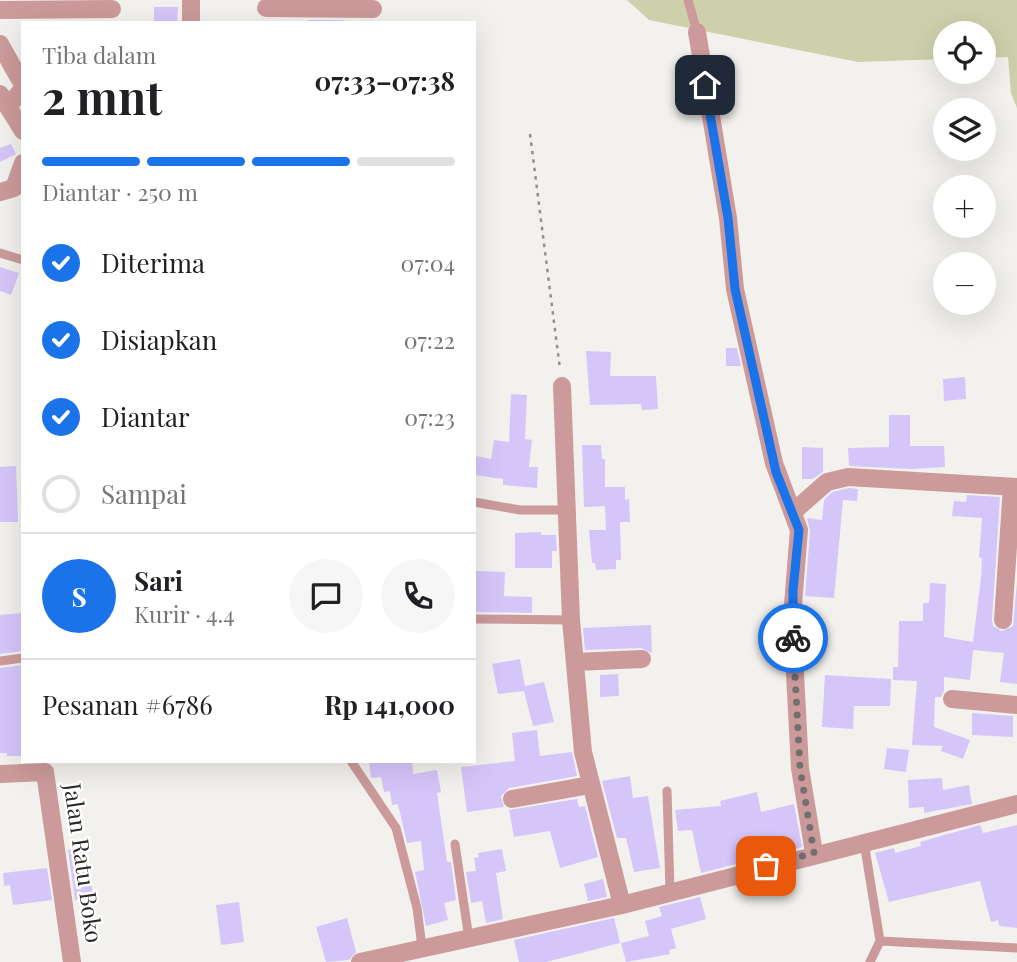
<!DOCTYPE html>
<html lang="id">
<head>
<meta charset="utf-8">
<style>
  :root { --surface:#fff; --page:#f6f6f6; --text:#202124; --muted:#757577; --line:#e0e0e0; --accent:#1a73e8 }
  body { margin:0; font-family:"Playfair Display",serif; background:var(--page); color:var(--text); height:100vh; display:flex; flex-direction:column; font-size:26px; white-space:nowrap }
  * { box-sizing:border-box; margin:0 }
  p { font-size:23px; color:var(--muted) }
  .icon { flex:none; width:38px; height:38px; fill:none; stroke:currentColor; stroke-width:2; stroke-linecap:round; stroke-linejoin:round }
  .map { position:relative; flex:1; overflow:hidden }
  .side { position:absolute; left:21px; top:21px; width:455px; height:742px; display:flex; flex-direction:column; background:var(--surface); border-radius:0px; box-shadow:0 7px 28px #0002 }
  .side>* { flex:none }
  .fabs { position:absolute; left:933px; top:21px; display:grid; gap:14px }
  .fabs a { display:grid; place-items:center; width:63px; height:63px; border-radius:50%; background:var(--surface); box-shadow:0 7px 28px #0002; font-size:35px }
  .pin { position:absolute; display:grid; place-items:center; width:60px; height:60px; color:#fff; margin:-30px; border-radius:14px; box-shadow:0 4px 10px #0006 }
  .courier { position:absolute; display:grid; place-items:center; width:70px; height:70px; margin:-35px; border:5px solid #1a73e8; border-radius:50%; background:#fff; color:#222; box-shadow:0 2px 9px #0007 }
  .overview em { font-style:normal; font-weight:700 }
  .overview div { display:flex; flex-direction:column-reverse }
  .overview { display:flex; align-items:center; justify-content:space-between; height:119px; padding:0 21px }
  h1 { font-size:46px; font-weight:700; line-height:52px }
  .bar { display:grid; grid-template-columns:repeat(4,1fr); gap:10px 7px; align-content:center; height:84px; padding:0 21px }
  .bar i { height:9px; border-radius:5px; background:var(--line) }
  .bar .selected { background:var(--accent) }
  .bar p { grid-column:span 4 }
  .line { display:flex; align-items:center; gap:18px; padding:0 21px; border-top:2px solid var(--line) }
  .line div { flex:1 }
  .round { display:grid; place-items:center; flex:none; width:74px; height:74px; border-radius:37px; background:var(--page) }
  ol { padding:0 21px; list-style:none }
  li { display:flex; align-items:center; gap:21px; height:77px }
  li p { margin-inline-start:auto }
  li .icon { padding:7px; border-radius:50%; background:var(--accent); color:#fff; stroke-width:4 }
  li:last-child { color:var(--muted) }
  li i { width:38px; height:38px; border:4px solid var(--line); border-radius:50% }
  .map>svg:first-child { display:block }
  .green { fill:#ced0ab }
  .building { fill:#d5c6fa }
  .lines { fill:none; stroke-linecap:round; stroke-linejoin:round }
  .path { stroke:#91908d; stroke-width:2.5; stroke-dasharray:3.5 5; stroke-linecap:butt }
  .service { stroke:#cc9a9a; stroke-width:9 }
  .minor { stroke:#cc9a9a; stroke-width:18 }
  .done { stroke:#71706e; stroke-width:7; stroke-dasharray:0 12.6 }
  .route { stroke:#1a73e8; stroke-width:9 }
  .labels { text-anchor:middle; stroke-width:5; stroke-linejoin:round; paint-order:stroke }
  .street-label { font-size:23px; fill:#2c2b29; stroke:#fff }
</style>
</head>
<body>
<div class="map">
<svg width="1017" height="962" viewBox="0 0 1017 962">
  <rect width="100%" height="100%" fill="#f2f1ed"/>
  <path class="green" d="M627,0h390v108l-6,-15 -3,-36 -24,1v-25h-39v26l-87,3 -209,-42z"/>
  <path class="building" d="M154,7h24l-1,16h-23z
    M308,20h36l-1,3h-35z
    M11,144l5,10 -16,8v-14z
    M0,267l19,6 -8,22 -11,-4z
    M726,348h11l4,18h-15z
    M586,351l25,1 -1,24h46l2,33 -16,1 -1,-6 -51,1z
    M965,377l1,22 -22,2 -1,-22z
    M511,394l16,1 -2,44 7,1 -3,27h9l-1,21 -34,-3v-6l-29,-4 2,-19 15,3 3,-19 15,2z
    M889,415h21v31h34l1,21 -33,2 -63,-3 -1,-18 41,-1z
    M582,445h19l1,14h3v28h20v13l4,-1 1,23h-10l1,38h-5v9l-20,1 -1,-7h-3l-3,-33h17l-1,-24 -21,1z
    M802,447l21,1v24l-10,7h-11z
    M16,466l2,56h-18v-55z
    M849,488l9,1 -1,12 -14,-1 -9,98 -29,-2 5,-65 -3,-13 15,2 2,-20 8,-8z
    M967,495l33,2 -8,123 1,6 9,5 11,-5 4,-44v102l-17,-2 4,-29 -31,-3 -3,30 -26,-3v14l-3,6h-6l-1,30 36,13 -7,19 -22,-8 2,-5 -31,-1 5,-64 -24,-1v-13h5l1,-46h24v-18h6l1,-20 16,1 -2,53 29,5 8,-64 1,-20 -3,-1 3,-39 -30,-2 2,-15 12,1z
    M541,532v3h15l1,16h-5v17h-37v-35z
    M474,571l31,1 -1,24 28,1v16l-58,-1z
    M21,613l2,38 -23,3v-39z
    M651,625l1,28 -11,-5 -56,2 -2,-22z
    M520,659l5,27 19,-4 10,40 -21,4 -9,-35 -26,3 -6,-30z
    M23,665v91h-16v-3h-7v-85z
    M618,674l1,22 -19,1v-22z
    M825,675l66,4 -1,27h-36l-1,23 -31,-2z
    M972,713l41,3v21l-41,-2z
    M537,730l3,26 32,-4 5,24 -68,12 -8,8 3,11 -37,5 -6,-45 54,-6 -3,-28z
    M887,748l22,2 -3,22 -22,-3z
    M369,761h43l1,13 24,-4 4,22 -4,1 10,69h4l5,38 -12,3 4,17 -22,6 -11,-54 9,-2 -3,-29 -14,2 -9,-39 -6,1 -2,-14 -6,1 -3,-15 -10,1z
    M630,776l3,22 15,-2 12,72 -26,4 -8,-34h-9l-15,-57z
    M942,778l1,12 26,-5 3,19 -48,9v-6l-15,1 -1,-28z
    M757,792l4,20 33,-8 8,43 -101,26 -9,-43 -14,1 -3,-21 46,-4 -1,-5z
    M577,799l2,8 6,-1 13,51 -38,11 -10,-37 -36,6 -5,-27z
    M980,825l3,8 34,-8v103l-18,-2 -1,-6 -7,2 -11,-41 -91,21 -14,-49 19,-5 1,5 26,-7 -1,-4z
    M87,848l6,49 -18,3 -7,-50z
    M502,849l4,22 -10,2 7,46 -17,4 -4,-22 -11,2 -5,-31 10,-1 -2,-13 5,-1 -1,-4z
    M47,868l5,32 -39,5 -3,-20 -6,1 -1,-13z
    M603,879l4,18 -19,4 -4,-17z
    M700,897l6,22 -35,10 5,19 -7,2 1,4 -44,8 -5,-19 28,-7 -4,-15 17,-5 -3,-9z
    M239,902l5,40 -23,3 -5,-40z
    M347,918l9,34 -7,8 -23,2 -10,-35z
    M614,918l6,25 -74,19h-27l-5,-22z"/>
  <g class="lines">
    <path class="path" d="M530,134l30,235"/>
    <path class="service" d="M688,0l9,32
      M0,253l23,7
      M474,502l46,8h47
      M474,619l97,1
      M0,661l23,-3
      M351,761l45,67 21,80 5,39
      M667,791l3,99
      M864,842l16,99 -10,21
      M455,844l14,95
      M880,941l137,7"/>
    <path class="minor" d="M191,0v23
      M266,8l107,1
      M0,10l112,-1
      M697,32l31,186 7,71 39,174 25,67 -7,87 8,151 14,85
      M0,44l19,34h4
      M0,94l23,37
      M8,107l15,-19
      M0,192l14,-4 9,-25
      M562,386l9,234 12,132 39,153
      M793,512l34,-30 21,-5 169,10
      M1003,620l9,-133
      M576,662l66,-3
      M952,699l65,6
      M0,774l45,-2 27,190
      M512,799l78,-14
      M360,962l262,-57 395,-101"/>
  </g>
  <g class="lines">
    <path class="done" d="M766,866l48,-13 -14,-85 -7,-130"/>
    <path class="route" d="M705,85l23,133 7,71 41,183 23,58 -6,60v48"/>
  </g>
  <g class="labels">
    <g class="street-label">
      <text transform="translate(83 863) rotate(82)" y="8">Jalan Ratu Boko</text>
    </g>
  </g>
</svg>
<div class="fabs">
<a><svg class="icon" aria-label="locate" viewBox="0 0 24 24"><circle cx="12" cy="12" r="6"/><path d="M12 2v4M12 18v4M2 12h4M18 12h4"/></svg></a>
<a><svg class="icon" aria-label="layers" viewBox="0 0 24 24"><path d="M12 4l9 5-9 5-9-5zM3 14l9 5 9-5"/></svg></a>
<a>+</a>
<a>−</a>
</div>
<div class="pin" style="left:766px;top:866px;background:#ea580c"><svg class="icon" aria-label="bag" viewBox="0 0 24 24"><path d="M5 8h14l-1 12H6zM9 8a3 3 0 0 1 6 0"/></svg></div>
<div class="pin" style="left:705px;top:85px;background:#1f2937"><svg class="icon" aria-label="home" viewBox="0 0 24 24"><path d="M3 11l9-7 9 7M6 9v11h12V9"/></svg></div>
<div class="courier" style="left:793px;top:638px"><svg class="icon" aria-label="bike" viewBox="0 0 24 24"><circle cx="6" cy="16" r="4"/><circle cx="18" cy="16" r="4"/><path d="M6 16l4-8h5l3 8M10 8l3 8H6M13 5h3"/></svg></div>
<section class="side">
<div class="overview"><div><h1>2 mnt</h1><p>Tiba dalam</p></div><em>07:33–07:38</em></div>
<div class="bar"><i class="selected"></i><i class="selected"></i><i class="selected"></i><i></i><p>Diantar · 250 m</p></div>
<ol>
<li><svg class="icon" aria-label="check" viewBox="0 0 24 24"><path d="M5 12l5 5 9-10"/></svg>Diterima<p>07:04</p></li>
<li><svg class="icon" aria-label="check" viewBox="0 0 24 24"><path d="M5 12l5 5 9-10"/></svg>Disiapkan<p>07:22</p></li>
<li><svg class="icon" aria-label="check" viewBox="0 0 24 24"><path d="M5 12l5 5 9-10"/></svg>Diantar<p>07:23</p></li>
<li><i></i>Sampai</li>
</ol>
<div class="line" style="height:126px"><b class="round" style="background:var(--accent);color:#fff">S</b><div><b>Sari</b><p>Kurir · 4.4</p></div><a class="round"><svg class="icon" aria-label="chat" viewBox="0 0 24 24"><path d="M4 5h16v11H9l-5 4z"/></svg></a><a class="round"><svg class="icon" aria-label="phone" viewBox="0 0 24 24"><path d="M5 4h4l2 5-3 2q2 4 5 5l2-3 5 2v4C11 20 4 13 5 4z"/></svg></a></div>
<div class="line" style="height:91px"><div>Pesanan #6786</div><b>Rp 141,000</b></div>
</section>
</div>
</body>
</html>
